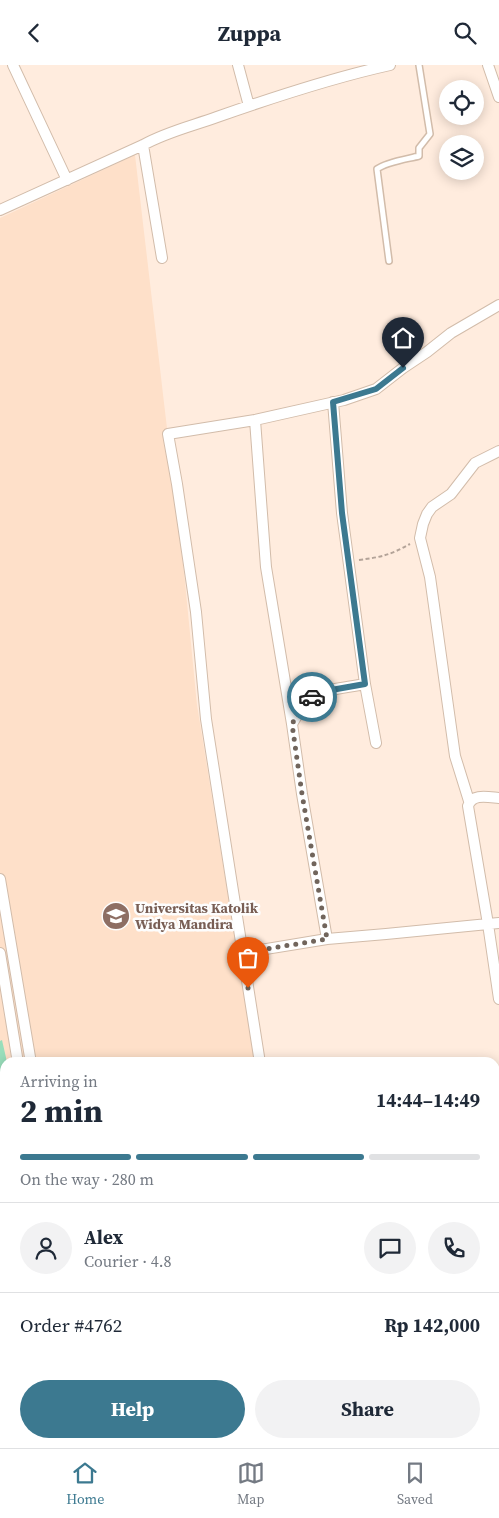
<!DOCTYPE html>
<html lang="en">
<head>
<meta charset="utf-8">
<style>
  :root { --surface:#fff; --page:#f2f2f3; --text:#1f2937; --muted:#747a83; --line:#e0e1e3; --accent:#3c7990 }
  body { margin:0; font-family:"Source Serif 4",serif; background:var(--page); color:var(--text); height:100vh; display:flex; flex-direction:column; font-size:19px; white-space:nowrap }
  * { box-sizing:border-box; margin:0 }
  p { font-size:16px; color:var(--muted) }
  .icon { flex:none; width:28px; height:28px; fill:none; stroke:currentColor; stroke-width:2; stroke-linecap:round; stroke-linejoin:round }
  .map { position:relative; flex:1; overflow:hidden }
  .panel { position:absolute; left:0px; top:992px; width:500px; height:391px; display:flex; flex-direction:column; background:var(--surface); border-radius:15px 15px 0 0; box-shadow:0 2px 12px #0003 }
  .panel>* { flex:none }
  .controls { position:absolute; left:439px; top:15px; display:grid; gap:10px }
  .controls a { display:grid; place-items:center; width:45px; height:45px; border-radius:50%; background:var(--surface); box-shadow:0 2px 12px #0003; font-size:25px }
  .pin { position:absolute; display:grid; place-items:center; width:42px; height:42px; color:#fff; margin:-51px -21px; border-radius:50% 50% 50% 0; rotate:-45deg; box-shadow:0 0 5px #0007 }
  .pin .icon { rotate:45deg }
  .courier { position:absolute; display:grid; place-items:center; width:50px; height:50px; margin:-25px; border:4px solid #3c7990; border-radius:50%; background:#fff; color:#222; box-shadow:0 1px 6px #0007 }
  .overview em { font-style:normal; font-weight:700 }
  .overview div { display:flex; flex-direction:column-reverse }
  .overview { display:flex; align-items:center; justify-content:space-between; height:85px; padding:0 20px }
  h1 { font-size:32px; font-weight:700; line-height:38px }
  .bar { display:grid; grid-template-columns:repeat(4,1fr); gap:8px 5px; align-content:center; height:60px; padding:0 20px }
  .bar i { height:6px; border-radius:4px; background:var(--line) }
  .bar .selected { background:var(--accent) }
  .bar p { grid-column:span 4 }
  .line { display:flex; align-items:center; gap:12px; padding:0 20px; border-top:1px solid var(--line) }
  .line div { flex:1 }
  .round { display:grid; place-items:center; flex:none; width:52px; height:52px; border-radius:26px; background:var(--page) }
  .action { display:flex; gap:10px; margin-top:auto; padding:10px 20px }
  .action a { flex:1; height:58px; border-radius:30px; background:var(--accent); color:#fff; font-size:20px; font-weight:700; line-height:58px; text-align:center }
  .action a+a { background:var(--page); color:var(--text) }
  header { display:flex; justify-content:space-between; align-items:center; height:65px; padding:0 20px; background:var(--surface); font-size:22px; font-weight:700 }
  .tab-bar { display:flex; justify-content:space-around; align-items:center; height:70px; border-top:1px solid var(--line); background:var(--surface); font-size:14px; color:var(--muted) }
  .tab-bar a { display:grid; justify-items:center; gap:2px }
  .tab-bar .selected { color:var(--accent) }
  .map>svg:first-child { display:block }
  .built { fill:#fee0c9 }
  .green { fill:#99debb }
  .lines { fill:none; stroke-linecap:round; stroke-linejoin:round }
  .lane-casing { stroke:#d2bcaa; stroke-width:8 }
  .street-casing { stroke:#d2bcaa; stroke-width:12 }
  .path { stroke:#b3a398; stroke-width:2; stroke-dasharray:4 2.5; stroke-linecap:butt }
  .lane { stroke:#fff; stroke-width:5 }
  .street { stroke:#fff; stroke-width:10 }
  .done { stroke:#71655c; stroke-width:5; stroke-dasharray:0 9 }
  .route { stroke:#3c7990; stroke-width:6 }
  .labels { text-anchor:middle; stroke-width:5; stroke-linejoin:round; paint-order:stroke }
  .education-label { font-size:14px; font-weight:bold; fill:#785e54; stroke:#fdfdfd; text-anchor:start }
</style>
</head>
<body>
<header><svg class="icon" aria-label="back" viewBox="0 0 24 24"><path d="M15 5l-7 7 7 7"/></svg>Zuppa<svg class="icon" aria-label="search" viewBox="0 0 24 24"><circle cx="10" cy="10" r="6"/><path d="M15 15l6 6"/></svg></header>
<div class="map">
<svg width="499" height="1383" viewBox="0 0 499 1383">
  <rect width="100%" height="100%" fill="#ffecde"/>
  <path class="built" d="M135,90l50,427 12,123 58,357 -250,1v381h311l1,4h-317v-1230z"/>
  <path class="green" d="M2,975l5,22 -2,1v71l-5,1v-94z"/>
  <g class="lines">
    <defs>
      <path id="lane" d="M389,196l-12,-92c9,-7 30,-10 42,-13v-8l11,-14 -11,-69"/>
      <path id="street" d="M13,0l54,115
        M238,0l11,41
        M488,0l11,32
        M143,80l19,113
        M0,145l143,-65c23,-13 49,-19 74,-28 57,-20 114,-39 173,-52
        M255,355l11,147 26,157
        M365,619l11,59
        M469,736l-14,-45 -25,-179 -10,-39 3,-14 4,-10 5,-7 19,-13 24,-31 24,-12
        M0,814l31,184
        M499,858l-11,1 11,75
        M327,874l-25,-145 -10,-70c20,-37 36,-33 73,-40l-23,-171 -9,-111
        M0,888l18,110
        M242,888l85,-14 59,-5 102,-10 -20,-118c4,-13 20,-9 31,-8
        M260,998l-54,-344 -10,-107 -19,-128 -9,-50 87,-14 89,-20 32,-11 27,-21 24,-16 24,-19 48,-28
        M0,1268h5
        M0,1282l5,-1
        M495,1346l4,-1
        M78,1379v4
        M92,1379l1,4
        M325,1379l1,4
        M485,1379l1,4
        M365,1383l13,-4"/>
    </defs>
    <use href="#lane" class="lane-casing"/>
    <use href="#street" class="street-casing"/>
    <path class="path" d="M359,495c23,-3 31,-5 51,-16"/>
    <use href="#lane" class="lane"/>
    <use href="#street" class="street"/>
  </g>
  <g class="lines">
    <path class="done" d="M248,923l-6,-35 85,-14 -25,-145 -10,-70 12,-20 8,-7"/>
    <path class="route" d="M312,632l8,-5 45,-8 -23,-171 -9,-111 43,-13 27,-21"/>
  </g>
  <defs>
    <symbol id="university-disc" viewBox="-11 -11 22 22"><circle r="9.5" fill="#8d6e63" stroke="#fdfdfd"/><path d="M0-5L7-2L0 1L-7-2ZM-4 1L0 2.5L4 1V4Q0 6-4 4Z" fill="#fff"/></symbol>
  </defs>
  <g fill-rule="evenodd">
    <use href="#university-disc" x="100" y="835" width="32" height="32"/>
  </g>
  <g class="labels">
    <g class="education-label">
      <text x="135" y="848">Universitas Katolik<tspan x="135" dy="16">Widya Mandira</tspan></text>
    </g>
  </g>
</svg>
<div class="controls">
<a><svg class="icon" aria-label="locate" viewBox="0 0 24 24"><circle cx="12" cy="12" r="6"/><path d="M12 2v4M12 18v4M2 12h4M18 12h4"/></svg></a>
<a><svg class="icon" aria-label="layers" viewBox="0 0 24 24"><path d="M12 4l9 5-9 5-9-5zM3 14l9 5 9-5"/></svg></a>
</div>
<div class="pin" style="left:248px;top:923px;background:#ea580c"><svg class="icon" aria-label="bag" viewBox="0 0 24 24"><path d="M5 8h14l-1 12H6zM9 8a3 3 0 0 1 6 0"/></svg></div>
<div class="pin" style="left:403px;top:303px;background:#1f2937"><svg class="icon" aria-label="home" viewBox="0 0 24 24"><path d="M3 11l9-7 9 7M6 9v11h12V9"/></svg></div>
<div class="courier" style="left:312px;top:632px"><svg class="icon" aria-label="car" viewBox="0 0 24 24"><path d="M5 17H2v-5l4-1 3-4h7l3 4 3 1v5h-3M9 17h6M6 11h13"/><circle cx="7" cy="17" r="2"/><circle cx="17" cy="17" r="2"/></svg></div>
<section class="panel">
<div class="overview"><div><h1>2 min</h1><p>Arriving in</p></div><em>14:44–14:49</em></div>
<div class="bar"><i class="selected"></i><i class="selected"></i><i class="selected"></i><i></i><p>On the way · 280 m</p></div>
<div class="line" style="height:90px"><a class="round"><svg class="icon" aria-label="person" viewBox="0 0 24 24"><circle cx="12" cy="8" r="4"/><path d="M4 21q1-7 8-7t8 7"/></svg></a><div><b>Alex</b><p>Courier · 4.8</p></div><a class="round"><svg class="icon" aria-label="chat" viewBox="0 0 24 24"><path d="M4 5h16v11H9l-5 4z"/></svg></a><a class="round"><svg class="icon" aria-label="phone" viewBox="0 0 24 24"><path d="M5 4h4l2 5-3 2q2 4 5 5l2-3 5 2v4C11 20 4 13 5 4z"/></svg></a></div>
<div class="line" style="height:65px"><div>Order #4762</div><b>Rp 142,000</b></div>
<div class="action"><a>Help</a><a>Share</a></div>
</section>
</div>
<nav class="tab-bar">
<a class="selected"><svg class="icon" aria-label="home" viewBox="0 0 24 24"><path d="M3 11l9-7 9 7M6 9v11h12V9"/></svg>Home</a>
<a><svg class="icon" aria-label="map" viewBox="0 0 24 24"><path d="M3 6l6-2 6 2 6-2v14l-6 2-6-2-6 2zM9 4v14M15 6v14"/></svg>Map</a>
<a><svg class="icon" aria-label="saved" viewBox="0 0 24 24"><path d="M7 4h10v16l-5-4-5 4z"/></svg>Saved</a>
</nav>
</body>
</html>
